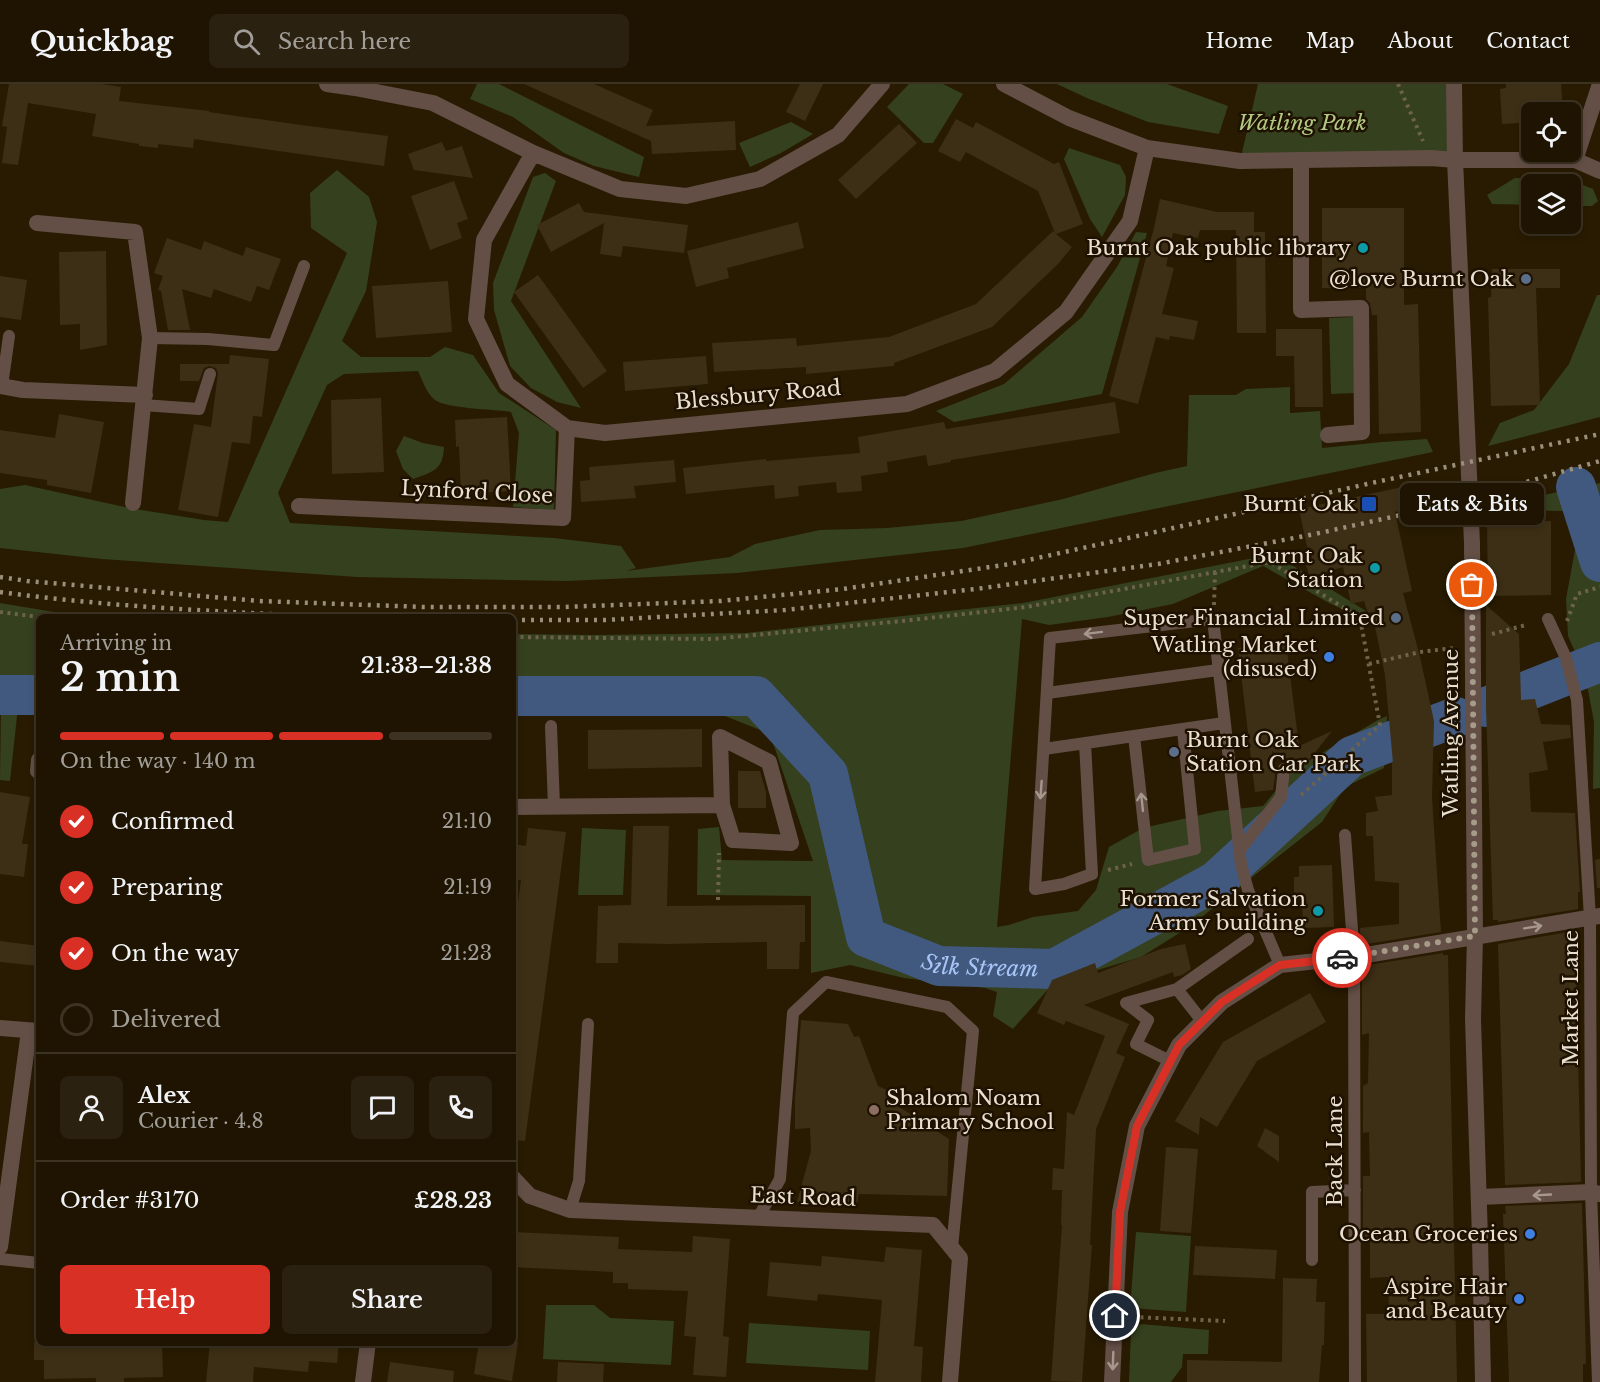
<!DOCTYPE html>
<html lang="en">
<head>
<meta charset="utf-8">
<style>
  :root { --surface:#1e1401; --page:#2b2110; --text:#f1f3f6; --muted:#a19e99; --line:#3c3323; --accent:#d93025 }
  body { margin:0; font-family:"Libre Baskerville",serif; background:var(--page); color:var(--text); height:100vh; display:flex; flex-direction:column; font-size:22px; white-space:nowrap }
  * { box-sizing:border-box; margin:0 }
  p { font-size:20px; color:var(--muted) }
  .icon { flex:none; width:33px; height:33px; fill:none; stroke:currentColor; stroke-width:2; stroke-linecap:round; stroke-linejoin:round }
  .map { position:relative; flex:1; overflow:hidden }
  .drawer { position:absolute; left:36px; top:530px; width:480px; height:732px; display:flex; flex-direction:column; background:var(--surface); border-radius:9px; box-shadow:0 3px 9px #0003,0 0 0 2px var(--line) }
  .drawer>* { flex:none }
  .buttons { position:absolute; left:1521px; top:18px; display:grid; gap:12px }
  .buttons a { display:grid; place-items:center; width:60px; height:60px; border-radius:9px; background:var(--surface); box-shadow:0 3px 9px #0003,0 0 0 2px var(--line); font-size:30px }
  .pin { position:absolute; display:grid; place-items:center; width:51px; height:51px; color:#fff; margin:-26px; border:3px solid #fff; border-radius:50%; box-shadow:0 2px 6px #0007 }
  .courier { position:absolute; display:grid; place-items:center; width:60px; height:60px; margin:-30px; border:4px solid #d93025; border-radius:50%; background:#fff; color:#222; box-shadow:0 2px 8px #0007 }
  .bubble { position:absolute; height:42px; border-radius:9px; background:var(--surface); box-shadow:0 3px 9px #0003,0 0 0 2px var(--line); font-size:20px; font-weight:600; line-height:42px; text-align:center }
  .summary em { font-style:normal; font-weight:600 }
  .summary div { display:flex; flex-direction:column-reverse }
  .summary { display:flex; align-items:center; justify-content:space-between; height:102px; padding:0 24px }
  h1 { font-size:39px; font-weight:600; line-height:45px }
  .bar { display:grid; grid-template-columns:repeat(4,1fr); gap:9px 6px; align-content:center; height:72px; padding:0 24px }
  .bar i { height:8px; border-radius:4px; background:var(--line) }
  .bar .current { background:var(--accent) }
  .bar p { grid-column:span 4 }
  .line { display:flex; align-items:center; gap:15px; padding:0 24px; border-top:2px solid var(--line) }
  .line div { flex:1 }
  .round { display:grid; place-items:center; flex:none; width:63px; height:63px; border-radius:9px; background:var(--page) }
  ol { padding:0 24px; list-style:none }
  li { display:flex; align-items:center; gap:18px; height:66px }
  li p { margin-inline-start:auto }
  li .icon { padding:6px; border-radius:50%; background:var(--accent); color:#fff; stroke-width:4 }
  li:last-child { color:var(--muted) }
  li i { width:33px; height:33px; border:3px solid var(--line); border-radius:50% }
  .action { display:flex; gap:12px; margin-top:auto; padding:12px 24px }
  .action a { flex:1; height:69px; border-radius:9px; background:var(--accent); color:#fff; font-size:24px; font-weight:600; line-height:69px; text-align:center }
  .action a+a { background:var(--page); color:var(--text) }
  header { display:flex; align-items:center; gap:36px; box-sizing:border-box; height:84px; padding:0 30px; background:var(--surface); border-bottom:2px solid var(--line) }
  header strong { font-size:28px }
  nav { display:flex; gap:33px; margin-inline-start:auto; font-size:21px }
  .search { width:420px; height:54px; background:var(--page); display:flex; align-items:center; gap:15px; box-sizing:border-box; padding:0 21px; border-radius:9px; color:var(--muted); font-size:22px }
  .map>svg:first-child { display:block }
  .green { fill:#35401e }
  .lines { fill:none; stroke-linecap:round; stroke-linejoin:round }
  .stream { stroke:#42597f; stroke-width:7 }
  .river { stroke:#42597f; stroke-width:40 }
  .building { fill:#3d2f15 }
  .path { stroke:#6d624c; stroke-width:4; stroke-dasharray:3 4.5; stroke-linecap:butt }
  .service { stroke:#634f46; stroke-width:12 }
  .minor { stroke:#634f46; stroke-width:16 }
  .tertiary { stroke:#634f46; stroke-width:16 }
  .rail { stroke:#9b907d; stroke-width:4.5; stroke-dasharray:3 6; stroke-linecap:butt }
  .oneway { stroke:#a6988c }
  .done { stroke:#a59b88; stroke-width:6; stroke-dasharray:0 10.8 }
  .route { stroke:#d93025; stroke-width:8 }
  .culture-dot { fill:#0f9aa8; stroke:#1e1100; stroke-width:2 }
  .service-dot { fill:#5c6f8a; stroke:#1e1100; stroke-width:2 }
  .transit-dot { fill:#1a4fb4; stroke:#1e1100; stroke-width:2 }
  .shop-dot { fill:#3f7fe0; stroke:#1e1100; stroke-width:2 }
  .education-dot { fill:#8d6e63; stroke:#1e1100; stroke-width:2 }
  .labels { text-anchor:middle; stroke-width:5; stroke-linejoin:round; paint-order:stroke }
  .park-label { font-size:21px; font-style:italic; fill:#b1c982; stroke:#1e1100 }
  .poi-label { font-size:21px; fill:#e9e0d1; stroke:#1e1100; text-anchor:end }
  .street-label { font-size:21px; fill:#e9e0d1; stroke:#1e1100 }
  .water-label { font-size:22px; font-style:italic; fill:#a7c6f8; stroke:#1e1100 }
</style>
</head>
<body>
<header>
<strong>Quickbag</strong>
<div class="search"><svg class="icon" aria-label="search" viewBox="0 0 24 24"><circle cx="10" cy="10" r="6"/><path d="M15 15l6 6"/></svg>Search here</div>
<nav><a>Home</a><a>Map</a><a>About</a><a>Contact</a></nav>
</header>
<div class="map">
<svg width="1600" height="1298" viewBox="0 0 1600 1298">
  <rect width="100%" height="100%" fill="#281b01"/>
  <path class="green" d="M477,0h22l145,73 -5,20 -45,-11 -30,-13 -51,-36 -43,-18z
    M909,0h34l20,10 -30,49h-9l-37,-36z
    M1057,0h110l61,22 -9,28 -71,-12 -61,-24z
    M1258,0h198l1,76 -217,1z
    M791,38l22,12 -32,19 -31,14 -11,-24z
    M1069,64l51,17 6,12 -1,18 -23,42 -12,-18 -26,-60z
    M337,86l32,27 8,25 -11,69 -24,50 19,16h69l15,-10 28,8 26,38 57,37 -2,80 -41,-3 6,-74 -8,-21c-16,-3 -64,-3 -76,-12 -9,-7 -12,-19 -17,-29l-74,3 -17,11 -49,108 12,30 264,15 67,8 15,22 -10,3 104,-14 25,-13 65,-14 67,-2 74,-7 102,-22 92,-26 32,-7 2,-71h47l10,-6 44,-2v26l30,-2 2,37 61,-6 44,-3 6,13 -470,96 -226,25 -170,8 -210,-4 -255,-18 -102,-11v-59l25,-4 104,23 75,12 24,2 119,-269 -36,-25 -1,-35z
    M545,89l11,8 -45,120 70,107 -24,-6 -26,-14 -21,-22 -16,-56 -1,-27 40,-106z
    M1515,94l53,1 25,10 5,12 -6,5h-21l-1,-22h-38l-1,21 -39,-1 -5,-9z
    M1136,148l11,1 -45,161 -148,28 -18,-11 68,-27 78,-67 35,-50z
    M1597,211h3v122l-112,29 12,-23 34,-13 35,-46z
    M1353,233l2,76 -24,1 -2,-76z
    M404,352l19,7 21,4c-1,23 -11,25 -31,32l-10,-10 -7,-18z
    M1600,399v305l-7,1 1,-67 -9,-48 -17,-38 -2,-37 13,-71 -15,-17 -52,-1 8,-10z
    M1274,470l92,57v9l-37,-17 -66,-37 -90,38 -65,13 -59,8 -27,-6 -25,308 12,-2 24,-8 45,-6 18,-21 13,-43 34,-19 75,-17 45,-5 30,-36 85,-50 9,-4 -3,52 -39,19 -23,35 -133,105 -48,30 -40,12 -51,18 -37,42 -20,-13 4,-24 -12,-4 -81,-10 -54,-13 -39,8v-77l-114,-1 1,-66 21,-2 3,33 91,1 -43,-127 -50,-20 -207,-4v-76l80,1 153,-2 277,-30z
    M0,519l78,13h-39v87l-39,-2z
    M1,620l17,3 -8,74 -10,-1z
    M582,744l44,2 -3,65h-45z
    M1136,1148l55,4 -5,76 -56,-4z
    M546,1221h48l16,13 64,3 -3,44 -128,-6z
    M749,1239l121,8 -2,39 -122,-7z
    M1141,1240l68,6 -1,24h-25l-1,13 -11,15h-42l2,-51z"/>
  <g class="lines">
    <path class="stream" d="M1456,633l30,-10"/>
    <g class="river">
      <path d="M1576,403l24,75"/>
      <path d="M0,611h39"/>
      <path id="s1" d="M513,612h243l72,78 38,163 73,29 115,3 162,-88 136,-125 104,-39"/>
      <path d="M1486,623l114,-45"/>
    </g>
  </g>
  <path class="building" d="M9,0h93l19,3 -2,14 90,10v1l92,13 87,11 -4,30 -190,-27 -1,9 -35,-4v4l-19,-2v-2l-47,-8 4,-22 -68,-11 -10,62 -16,-2 5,-36 -5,-1z
    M524,0h70l59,26 -7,16 89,-5 1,29 -84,4 -1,-13z
    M800,0h23l-18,37 -19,-9z
    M1506,0h55l2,28h-31v10l-30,2 -2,-35 6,-1z
    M956,35l17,9 3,-6 78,42 5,-2 24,62 -27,10 16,13 -14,17 -66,63 -98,36v3l-88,8v-7l-92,5 -2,-29 84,-5 1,8 92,-9 87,-33 77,-73 2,2 -17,-42 -72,-39 -6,10 -22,-11z
    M899,40l18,19 -61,56 -18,-19z
    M442,58l4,9 16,-5 11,32 -59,-8 -6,-16z
    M454,97l14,38 -11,4 5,15 -32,12 -19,-54z
    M1160,115l57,13h37v20h11l1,101h-29l-1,-103h-36l-2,8 -25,-5 -7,33 8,2 -12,46 36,7 -4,19 -24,-4 -1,4 -13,-3 -18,67 -29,-8 45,-168z
    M579,119l5,9 104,13 -4,28 -61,-7 -2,11 -21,-3 4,-31 -53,29 -14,-27z
    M1322,124h82v97l14,-1 3,128 -42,2 -2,-119h-5l-2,-12 -4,-4v-11h-44z
    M798,138l6,26 -77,20 2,10 -33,9 -9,-36z
    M167,154l34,12 3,-9 39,15 3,-9 35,12 -12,31 -12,-4 -6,16 -37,-13 -3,9 -29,-9 8,41h-22l-7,-39 -3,-1 5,-14 -9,-3z
    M106,167l1,94 -27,5v-26l-20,1 -1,-73z
    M1492,185h68v19h-24l4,117 -49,1 -3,-108 3,-1z
    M538,191l69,96 -24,17 -69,-96z
    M0,192l27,4 -6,40 -21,-3z
    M448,197l4,51 -76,6 -4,-52z
    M1276,245h46l1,78h-28l-1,-51h-18z
    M230,271l39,4 -7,58 -9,-1 -3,28 -18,-2 -14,75 -40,-7 16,-86 17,3 7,-54 -2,-5 -7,-2 -5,2 -5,13h-19v-17h49z
    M706,272l2,28 -83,7 -2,-29z
    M381,314l3,74 -52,2 -1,-74z
    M1115,318l5,31 -169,27v2l-23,4 -2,-11 -39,7 1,10 -27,4 1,15 -25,2 -1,-11 -38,4 1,10 -24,3 -1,-14 -88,9 -3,-26 83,-9v2l94,-8 -2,-16 86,-15 2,7z
    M59,330l45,8 -13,71 -44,-8v-5l-47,-7v-43l55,8z
    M507,333l4,74 -50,3 -2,-48 -3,1 -1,-27z
    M674,376l2,22 -42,4 2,12 -55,4 -1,-21 10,-1 -1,-13z
    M1421,399l5,22 -31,7 17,79 -9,2 17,64 14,64 -2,77 9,134 -80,13 -1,-17 39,-4v-41l-24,-2 -2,-45h-7v-23l12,-2 -3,-14 17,-2v-34l1,2 -8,-88 -13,-63 -4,1 -4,-12 -13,3 -8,-37 -33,10 -7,-20 6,-1 -10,-47z
    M1487,437h64v74l-63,1z
    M1486,521l33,29 2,66 14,-1 6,25 29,1 1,13 -28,4 5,28 -19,3 2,39 44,1 5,79h-2v17l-80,13v-2h-5l-7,-213z
    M1286,558l13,104 33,-15 -30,38v3l-30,-21 3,25 -2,14 -18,2 -17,-144z
    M702,645v38l-114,2v-39z
    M738,687h22l6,21v16h-28z
    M0,708l30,5 -8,47h6l-4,33 -24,-3z
    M633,742h36l-2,80 138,-1v37h-5l-1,27h-32v-27l-99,2 -50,-1v20h-22l2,-57 33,-1z
    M528,744l38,4 -41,309 -12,-1v-200l8,-60h-8v-36l13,2z
    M1600,775v29h-3l-2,-28z
    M1332,781l2,62 -31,1 -1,-32h-8v-19h5v-11z
    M1575,847l6,251 -76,3 -7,-241z
    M0,857l39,5v20l-39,-4z
    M1185,860l6,25 -9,6 -8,2 -1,-5 -89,33 45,19 -13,29 9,4 -29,72 -6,116h2l-10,137 -31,-1 11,-156h-1l1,-35h-10l1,-22 11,1 3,-57 7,3 31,-79 -39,-15 -2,4 -27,-12 15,-33 43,-17 3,10 63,-24z
    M1443,869v2h5l9,427h-90l-1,-68h23l-1,-37 -18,1v-42l-7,1v-61h7l-1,-44 -6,1v-47l5,-3 1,-50 -7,2v-69z
    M1310,909l16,29 -69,39 -40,66 -17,-10 -1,18 -24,-14 48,-79z
    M801,936l47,4 6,13 5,-1 19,50 13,6 -1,9 59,38 -2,57 -88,-2 -2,9 -60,-1 14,-51 -1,-23 -15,1v-30z
    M1265,1044l14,8v26l-22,-16z
    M1166,1063l32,2 -7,84 -31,-2z
    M1582,1119l3,119 1,42h-3v18h-74l-6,-168h3l-1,-8z
    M513,1148l106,5 -1,12 74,3 1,-16 37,3 -7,97 6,1 -3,40 -33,-2 3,-38 -12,-1 4,-45 -60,-2v-6h-15v-11l-100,-5z
    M1195,1162l82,4 -2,29 -82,-4z
    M886,1163l36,3 -8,96 9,1 -2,35h-46l7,-82 -64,-6 -1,7 -50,-5 3,-34 51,4 1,-10 62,6z
    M1283,1194l34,1 -1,23h9l-1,43h-2l-3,37h-132v-22l95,2z
    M34,1258h128l1,35 -39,1v4h-28v-4l-52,1v-19h-10z
    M210,1258h129l-2,21 -28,-2 -1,11 -54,-5 -1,15h-47z
    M479,1258h39l-6,39 -38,-7z
    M390,1278l64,9 -1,11h-66z
    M558,1278l46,2 -1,18h-46z"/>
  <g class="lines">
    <path class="path" d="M1398,0l25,57
      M1214,521l1,-33
      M0,528l39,5
      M1567,537l10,-27 23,-7
      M1492,550l34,-9
      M513,553l200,2 189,-18 124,-14 244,-45 90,56 20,107 -82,73
      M1369,580l51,-12 34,-4
      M1108,786l24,-6
      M718,816l1,-47
      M1133,1233l92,4"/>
    <path class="service" d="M150,254l58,1 66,6 30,-79
      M2,302l7,-50
      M143,321l56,4 11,-35
      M1548,535l18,39 11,42 13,218 1,274 7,190
      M1047,609l171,-23
      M551,642l3,80
      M1134,652l14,124 47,-11 -12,-119
      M1085,659l7,131 -28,10 -29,5 15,-251 163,-19 28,245 7,26 32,75
      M1044,665l180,-26
      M1345,751l9,122 1,425
      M1239,767l42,-54 3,-28
      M1177,905l71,-50
      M1170,977l-34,-17 12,-24 -22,-17 51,-14 25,32
      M570,1126l9,-29 9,-157
      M758,1134l22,-39 13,-166 33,-31 121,25 26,24 -21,217
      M0,1175l39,4
      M1312,1176v-68l43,-2"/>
    <path class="minor" d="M327,0l28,4 78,15 100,50 87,36 66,7 74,-17 78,-44 44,-51
      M533,69l-49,87 -8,79 31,65 60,44 38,5 302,-29 88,-33 71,-59 64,-91 17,-73
      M1575,76l25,-76
      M1301,77v149l60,-2 1,124 -34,3
      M37,139l98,9 15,106 -17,165
      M0,302l23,4 122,5
      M299,422l264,12 4,-90
      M720,653l49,25 22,81 -58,-3 -11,-35z
      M38,687l1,-11
      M513,723l209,-2
      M0,944l38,3
      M513,1094l17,18 40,14 363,15 27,33 -10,124
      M1479,1113l112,-5 9,2
      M0,1163l29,-216
      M363,1298l5,-40
      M1112,1298l8,-170 17,-86 42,-81 43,-43 58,-37 74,-8 246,-41"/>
    <path class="tertiary" d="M1004,0l65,34 78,30 93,13 191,-3 24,2h120l25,11
      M1454,0l1,76 17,383 3,393 -2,83 7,219 3,144"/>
    <path class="rail" d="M0,493l27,4 232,20 165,6h139l158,-6 122,-12 167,-25 150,-33 207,-47 233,-50
      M0,508c103,14 208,19 312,24
      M513,536h92l180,-10 191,-21 182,-25 157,-30 113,-25 77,-21 95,-27"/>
  </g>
  <defs><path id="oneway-shaft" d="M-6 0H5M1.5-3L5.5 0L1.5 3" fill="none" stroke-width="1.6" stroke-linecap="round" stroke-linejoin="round" transform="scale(1.5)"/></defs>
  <g class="oneway">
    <use href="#oneway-shaft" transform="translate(1093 549) rotate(173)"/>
    <use href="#oneway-shaft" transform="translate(1041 706) rotate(94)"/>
    <use href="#oneway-shaft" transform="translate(1142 718) rotate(-96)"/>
    <use href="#oneway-shaft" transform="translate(1533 843) rotate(-9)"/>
    <use href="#oneway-shaft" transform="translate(1542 1111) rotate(177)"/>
    <use href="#oneway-shaft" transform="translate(1113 1277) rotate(92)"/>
  </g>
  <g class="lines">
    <path class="done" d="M1342,874l133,-22 -3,-351"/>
    <path class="route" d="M1115,1232l5,-104 17,-86 42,-81 43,-43 58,-37 62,-7"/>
  </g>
  <g class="culture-dot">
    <circle cx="1363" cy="164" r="6"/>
    <circle cx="1375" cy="484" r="6"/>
    <circle cx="1318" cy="827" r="6"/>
  </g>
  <g class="service-dot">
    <circle cx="1526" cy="195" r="6"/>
    <circle cx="1396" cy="534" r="6"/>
    <circle cx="1174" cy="668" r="6"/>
  </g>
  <rect class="transit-dot" x="1361" y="412" width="16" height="16" rx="3"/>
  <g class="shop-dot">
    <circle cx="1329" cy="573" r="6"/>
    <circle cx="1530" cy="1150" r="6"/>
    <circle cx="1519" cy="1215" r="6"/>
  </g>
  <circle class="education-dot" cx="874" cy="1026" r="6"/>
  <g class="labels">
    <g class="park-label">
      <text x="1302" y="46">Watling Park</text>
    </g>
    <g class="poi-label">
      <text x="1351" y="171">Burnt Oak public library</text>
      <text x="1514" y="202">@love Burnt Oak</text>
      <text x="1356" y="427">Burnt Oak</text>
      <text x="1363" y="479">Burnt Oak<tspan x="1363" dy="24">Station</tspan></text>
      <text x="1384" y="541">Super Financial Limited</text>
      <text x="1317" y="568">Watling Market<tspan x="1317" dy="24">(disused)</tspan></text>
      <text x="1186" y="663" text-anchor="start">Burnt Oak<tspan x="1186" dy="24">Station Car Park</tspan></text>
      <text x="1306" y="822">Former Salvation<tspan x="1306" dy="24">Army building</tspan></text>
      <text x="886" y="1021" text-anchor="start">Shalom Noam<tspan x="886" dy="24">Primary School</tspan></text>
      <text x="1518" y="1157">Ocean Groceries</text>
      <text x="1507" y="1210">Aspire Hair<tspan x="1507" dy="24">and Beauty</tspan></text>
    </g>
    <g class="street-label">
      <text transform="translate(758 311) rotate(-5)" y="7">Blessbury Road</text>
      <text transform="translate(477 408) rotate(3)" y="7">Lynford Close</text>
      <text transform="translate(1451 649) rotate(-90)" y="7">Watling Avenue</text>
      <text transform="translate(1571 914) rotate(-90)" y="7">Market Lane</text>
      <text transform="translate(1335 1067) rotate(-90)" y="7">Back Lane</text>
      <text transform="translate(803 1113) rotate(2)" y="7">East Road</text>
    </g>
    <g class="water-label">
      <text dy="8" stroke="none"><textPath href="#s1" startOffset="636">Silk Stream</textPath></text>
    </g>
  </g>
</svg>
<div class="buttons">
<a><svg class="icon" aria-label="locate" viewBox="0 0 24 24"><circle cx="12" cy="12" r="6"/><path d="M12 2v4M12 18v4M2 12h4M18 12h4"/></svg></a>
<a><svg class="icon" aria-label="layers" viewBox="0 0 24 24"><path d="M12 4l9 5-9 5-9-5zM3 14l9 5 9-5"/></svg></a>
</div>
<div class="pin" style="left:1472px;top:501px;background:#ea580c"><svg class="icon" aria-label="bag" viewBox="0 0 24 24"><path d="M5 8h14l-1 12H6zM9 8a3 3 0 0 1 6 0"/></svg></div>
<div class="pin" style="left:1115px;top:1232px;background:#1f2937"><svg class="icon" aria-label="home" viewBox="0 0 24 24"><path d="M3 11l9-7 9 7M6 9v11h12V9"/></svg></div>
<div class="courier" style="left:1342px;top:874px"><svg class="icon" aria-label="car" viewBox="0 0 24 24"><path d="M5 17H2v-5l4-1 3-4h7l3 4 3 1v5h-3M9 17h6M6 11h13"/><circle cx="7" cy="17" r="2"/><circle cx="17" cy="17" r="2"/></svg></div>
<div class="bubble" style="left:1400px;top:399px;width:144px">Eats &amp; Bits</div>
<section class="drawer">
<div class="summary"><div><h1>2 min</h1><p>Arriving in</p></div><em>21:33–21:38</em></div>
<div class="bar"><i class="current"></i><i class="current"></i><i class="current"></i><i></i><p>On the way · 140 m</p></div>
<ol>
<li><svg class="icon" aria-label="check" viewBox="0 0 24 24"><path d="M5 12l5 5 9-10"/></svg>Confirmed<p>21:10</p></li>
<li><svg class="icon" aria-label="check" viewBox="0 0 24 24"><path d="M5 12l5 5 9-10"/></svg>Preparing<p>21:19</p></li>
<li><svg class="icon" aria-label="check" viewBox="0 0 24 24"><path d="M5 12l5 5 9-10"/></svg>On the way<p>21:23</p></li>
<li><i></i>Delivered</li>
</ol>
<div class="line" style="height:108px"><a class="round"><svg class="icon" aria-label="person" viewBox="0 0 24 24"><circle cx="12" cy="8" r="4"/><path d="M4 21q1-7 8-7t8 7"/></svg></a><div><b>Alex</b><p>Courier · 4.8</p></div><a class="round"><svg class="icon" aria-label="chat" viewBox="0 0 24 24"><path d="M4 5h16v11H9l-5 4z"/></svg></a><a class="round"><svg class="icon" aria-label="phone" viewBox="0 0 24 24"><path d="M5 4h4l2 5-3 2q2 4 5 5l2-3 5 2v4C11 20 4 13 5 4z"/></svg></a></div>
<div class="line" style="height:78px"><div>Order #3170</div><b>£28.23</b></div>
<div class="action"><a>Help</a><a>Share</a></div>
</section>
</div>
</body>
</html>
